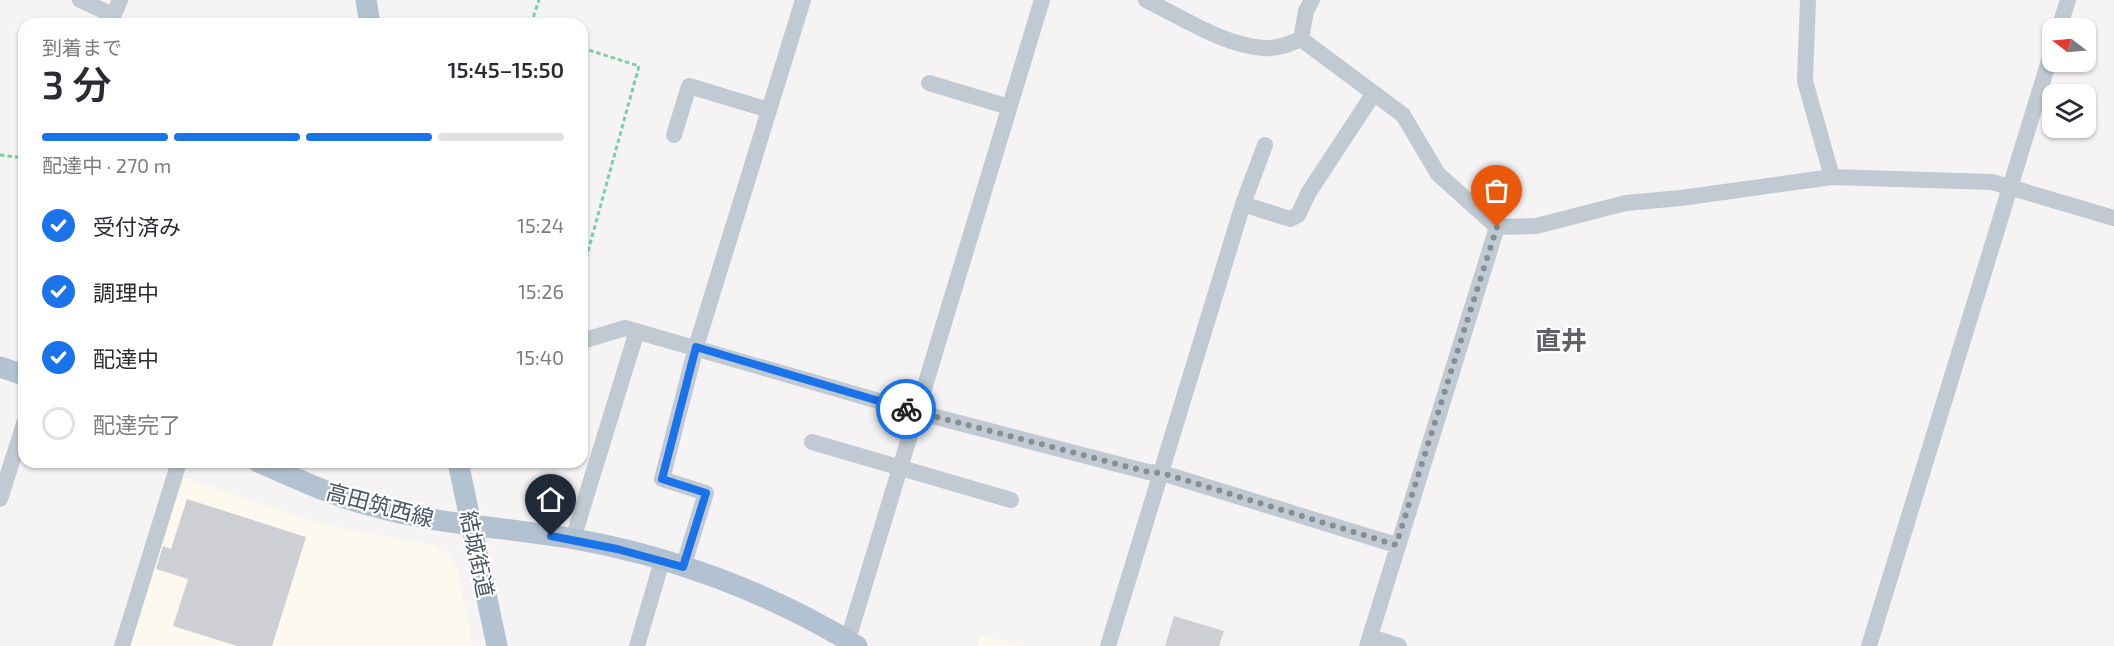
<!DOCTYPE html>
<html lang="ja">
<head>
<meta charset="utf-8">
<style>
  :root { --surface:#fff; --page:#f2f2f3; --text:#2b2b33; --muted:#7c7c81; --line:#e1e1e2; --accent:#1a73e8 }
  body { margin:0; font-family:"Exo 2","Noto Sans JP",sans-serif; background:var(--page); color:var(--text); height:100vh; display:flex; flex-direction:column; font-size:22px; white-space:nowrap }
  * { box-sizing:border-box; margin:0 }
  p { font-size:20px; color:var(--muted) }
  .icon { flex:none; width:33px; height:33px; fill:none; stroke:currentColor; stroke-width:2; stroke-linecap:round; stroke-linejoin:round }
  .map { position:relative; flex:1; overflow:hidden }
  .sheet { position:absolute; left:18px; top:18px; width:570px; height:450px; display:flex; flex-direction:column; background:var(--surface); border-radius:18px; box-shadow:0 2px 4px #0004 }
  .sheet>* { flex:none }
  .needle { width:39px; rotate:286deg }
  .buttons { position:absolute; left:2042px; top:18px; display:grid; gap:12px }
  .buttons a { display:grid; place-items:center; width:54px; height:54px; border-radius:12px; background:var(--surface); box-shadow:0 2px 4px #0004; font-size:30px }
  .pin { position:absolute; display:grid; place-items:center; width:51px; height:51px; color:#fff; margin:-62px -26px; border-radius:50% 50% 50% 0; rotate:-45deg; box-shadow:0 0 6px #0007 }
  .pin .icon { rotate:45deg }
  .courier { position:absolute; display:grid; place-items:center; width:60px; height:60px; margin:-30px; border:4px solid #1a73e8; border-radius:50%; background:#fff; color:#222; box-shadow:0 2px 8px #0007 }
  .summary em { font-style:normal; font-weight:600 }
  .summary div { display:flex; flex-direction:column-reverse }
  .summary { display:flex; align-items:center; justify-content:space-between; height:102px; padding:0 24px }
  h1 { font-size:39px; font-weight:600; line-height:45px }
  .bar { display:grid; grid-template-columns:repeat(4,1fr); gap:9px 6px; align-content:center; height:72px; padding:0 24px }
  .bar i { height:8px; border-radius:4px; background:var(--line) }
  .bar .selected { background:var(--accent) }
  .bar p { grid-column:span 4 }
  ol { padding:0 24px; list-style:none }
  li { display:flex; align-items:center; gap:18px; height:66px }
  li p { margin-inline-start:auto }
  li .icon { padding:6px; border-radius:50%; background:var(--accent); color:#fff; stroke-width:4 }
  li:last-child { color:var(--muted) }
  li i { width:33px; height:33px; border:3px solid var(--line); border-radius:50% }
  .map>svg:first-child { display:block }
  .commercial { fill:#fdf9ef }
  .building { fill:#cdcfd5 }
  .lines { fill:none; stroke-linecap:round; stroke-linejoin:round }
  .path { stroke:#7ad0a6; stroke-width:3; stroke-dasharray:4.5 3; stroke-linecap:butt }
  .minor { stroke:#c1cad2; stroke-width:16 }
  .major { stroke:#b3c2d1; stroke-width:21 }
  .done { stroke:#868d94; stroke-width:6; stroke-dasharray:0 10.8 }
  .route { stroke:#1a73e8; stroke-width:8 }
  .labels { text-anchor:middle; stroke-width:4.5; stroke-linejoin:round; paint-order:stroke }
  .street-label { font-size:22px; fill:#4a5661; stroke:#fff }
  .quarter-label { font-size:26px; font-weight:bold; fill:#5f6368; stroke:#fff }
</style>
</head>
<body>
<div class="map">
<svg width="2114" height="646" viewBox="0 0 2114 646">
  <rect width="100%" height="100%" fill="#f5f3f3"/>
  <path class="commercial" d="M184,477l133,46 119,23 12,9 8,10 17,81h-343z
    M981,635l39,11h-42z"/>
  <path class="building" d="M187,499l119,38 -34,109h-35l-64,-20 15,-47 -32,-10 7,-23 8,3z
    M1174,616l50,15 -5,15h-54z"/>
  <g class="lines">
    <path class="path" d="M531,24l8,-24
      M582,48l57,18 -57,207
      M0,155l24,3"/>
    <path class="minor" d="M80,0l33,15
      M1146,0c37,18 77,45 118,48 13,1 25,-4 37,-9
      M1808,0l-3,81 27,96
      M110,24l10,-24
      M2059,28l9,-28
      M1301,39l102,76 35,59 59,53 39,-1 90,-23 55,-5 151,-21 160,5 122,36
      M1301,39l5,-28 6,-11
      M929,83l80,24
      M674,135l15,-49 80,24
      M1243,204l47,15 8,-4 11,-23 65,-99
      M582,341l43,-13 292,84 231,60 14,1 234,72
      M812,442l199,58
      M0,499l24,-75
      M573,539l64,-208
      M683,567l23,-74 -44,-14 34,-132 107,-347
      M1370,637l29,9
      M122,646l57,-184
      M637,646l25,-85
      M846,646l196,-646
      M1108,646l135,-442 22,-59
      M1367,646l130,-419
      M1869,646l183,-595"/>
    <path class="major" d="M366,0l4,24
      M0,367l24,8
      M258,462c36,15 72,33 110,43 66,19 134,22 201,33 101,17 202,55 288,108
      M458,462l39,184"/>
  </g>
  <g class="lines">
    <path class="done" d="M906,409l242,63 14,1 234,72 101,-318"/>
    <path class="route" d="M551,536l66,13 66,18 23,-74 -44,-14 34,-132 210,62"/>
  </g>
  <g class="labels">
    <g class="street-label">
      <text transform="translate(380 505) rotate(15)" y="8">高田筑西線</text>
      <text transform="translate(477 554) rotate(78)" y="8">結城街道</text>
    </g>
    <g class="quarter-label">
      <text x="1561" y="350">直井</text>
    </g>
  </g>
</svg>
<div class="buttons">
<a><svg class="needle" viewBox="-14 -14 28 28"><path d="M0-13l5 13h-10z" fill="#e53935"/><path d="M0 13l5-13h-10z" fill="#7c7c81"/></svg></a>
<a><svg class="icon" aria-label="layers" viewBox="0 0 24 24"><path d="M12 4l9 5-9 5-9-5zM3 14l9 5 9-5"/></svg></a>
</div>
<div class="pin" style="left:1497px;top:227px;background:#ea580c"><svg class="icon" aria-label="bag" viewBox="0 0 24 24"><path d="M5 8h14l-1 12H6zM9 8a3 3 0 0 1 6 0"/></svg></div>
<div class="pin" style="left:551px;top:536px;background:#1f2937"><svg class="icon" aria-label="home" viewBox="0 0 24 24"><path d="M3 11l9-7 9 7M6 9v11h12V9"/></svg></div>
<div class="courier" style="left:906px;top:409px"><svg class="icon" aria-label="bike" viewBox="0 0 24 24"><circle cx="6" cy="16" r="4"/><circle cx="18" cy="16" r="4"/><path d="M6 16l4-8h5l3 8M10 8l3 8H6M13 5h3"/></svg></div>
<section class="sheet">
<div class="summary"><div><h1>3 分</h1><p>到着まで</p></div><em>15:45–15:50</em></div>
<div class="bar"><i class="selected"></i><i class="selected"></i><i class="selected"></i><i></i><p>配達中 · 270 m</p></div>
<ol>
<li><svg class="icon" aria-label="check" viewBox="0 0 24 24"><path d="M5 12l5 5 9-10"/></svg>受付済み<p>15:24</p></li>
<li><svg class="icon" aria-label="check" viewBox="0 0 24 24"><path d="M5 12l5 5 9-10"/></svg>調理中<p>15:26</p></li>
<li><svg class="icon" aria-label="check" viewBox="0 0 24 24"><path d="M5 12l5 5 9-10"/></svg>配達中<p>15:40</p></li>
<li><i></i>配達完了</li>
</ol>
</section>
</div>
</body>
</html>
